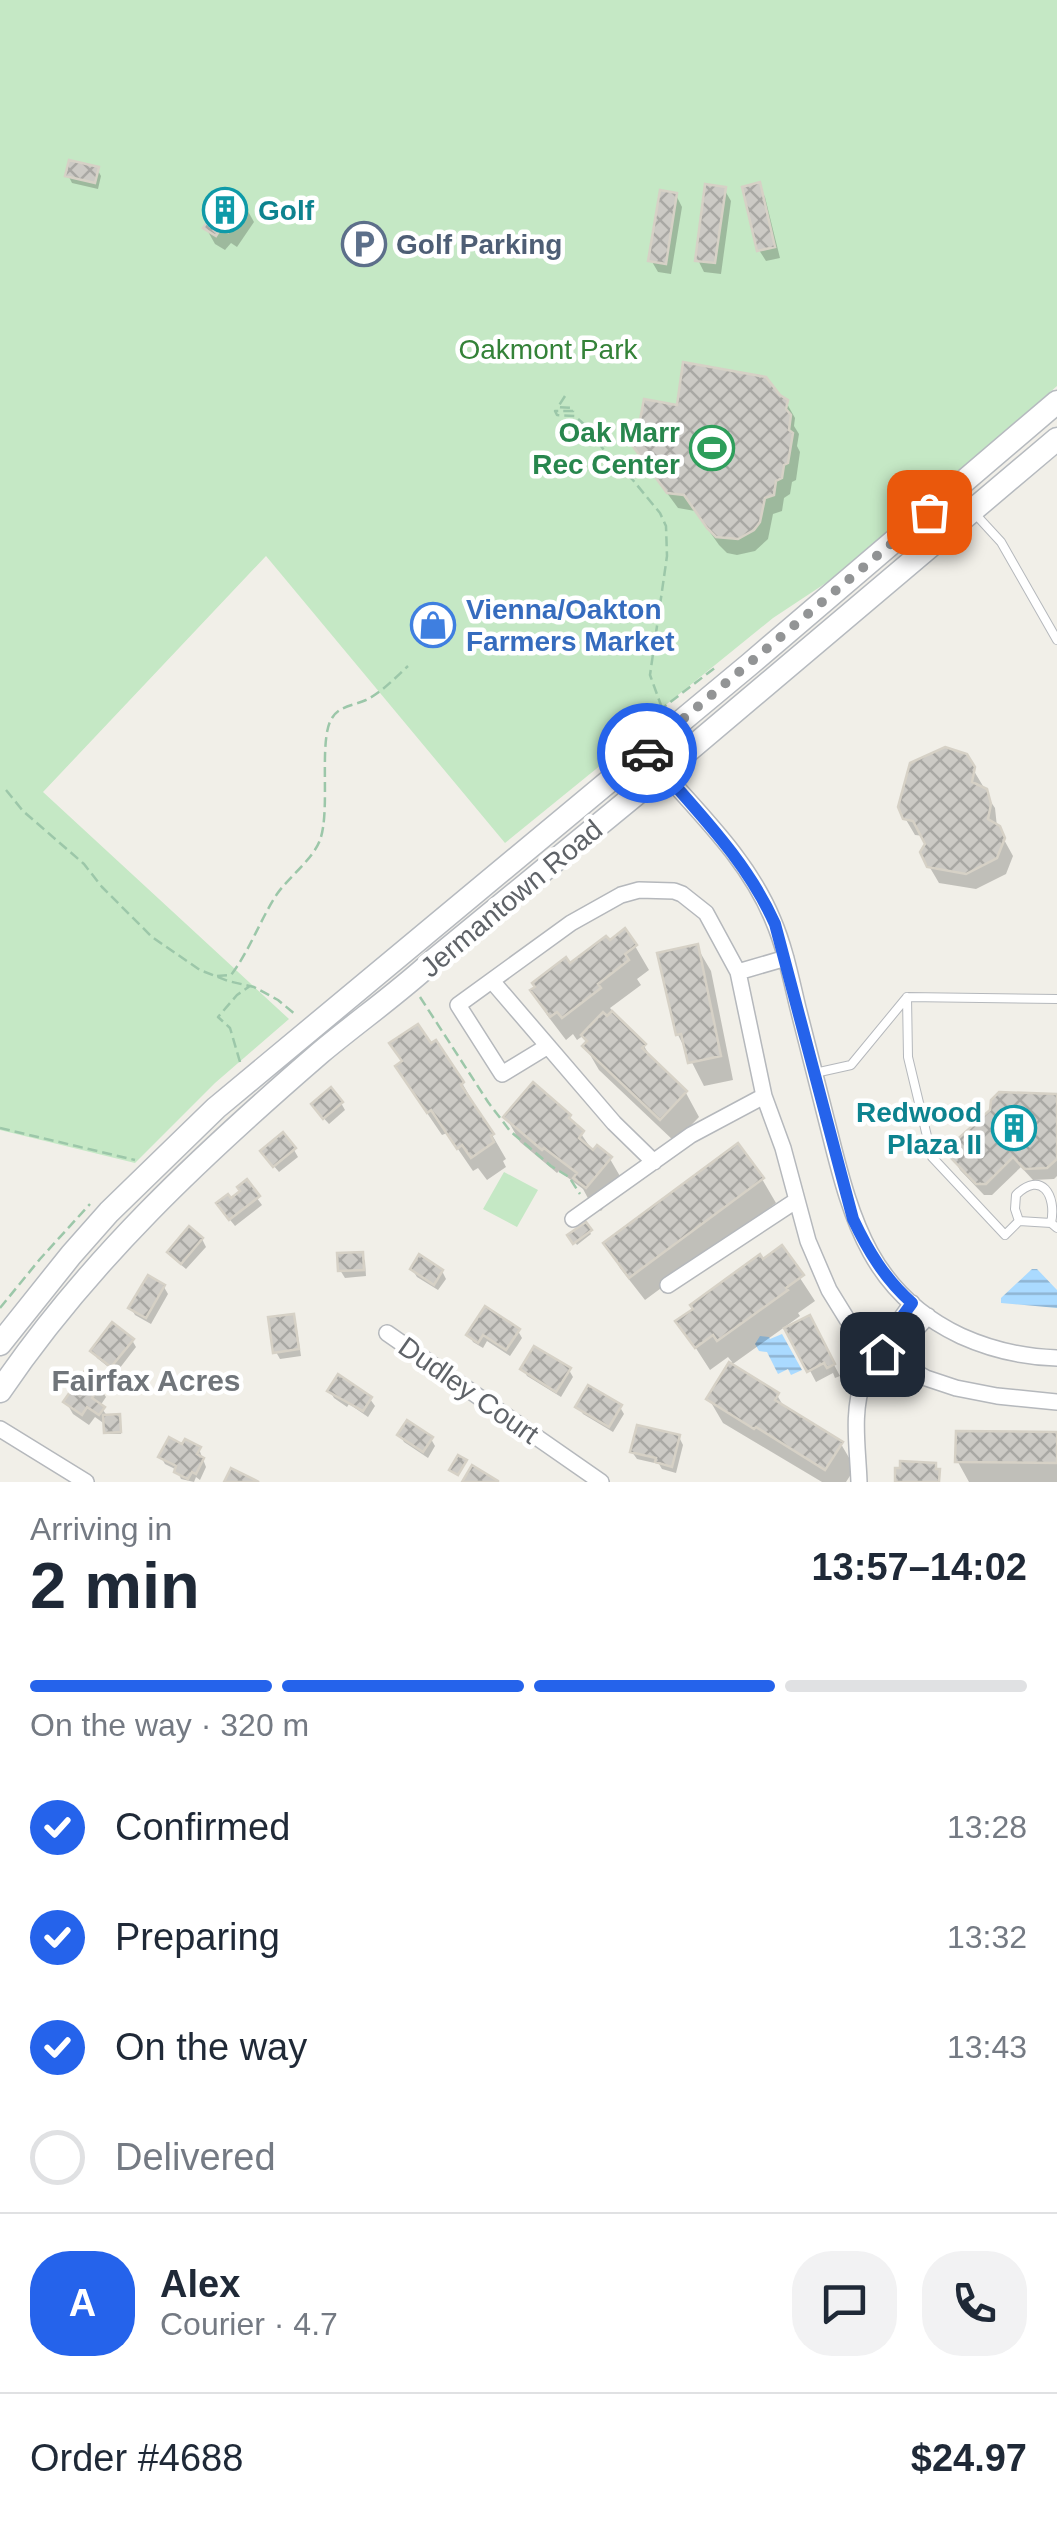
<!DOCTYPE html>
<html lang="en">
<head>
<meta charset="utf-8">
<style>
  :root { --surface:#fff; --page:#f2f2f3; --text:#1f2937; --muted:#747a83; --line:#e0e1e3; --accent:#2563eb }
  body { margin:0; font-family:Arial,sans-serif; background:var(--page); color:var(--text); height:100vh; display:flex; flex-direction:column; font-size:38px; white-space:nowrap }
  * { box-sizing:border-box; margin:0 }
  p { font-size:32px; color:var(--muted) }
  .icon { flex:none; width:55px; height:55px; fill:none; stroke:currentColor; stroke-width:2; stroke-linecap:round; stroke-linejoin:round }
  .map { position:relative; height:1482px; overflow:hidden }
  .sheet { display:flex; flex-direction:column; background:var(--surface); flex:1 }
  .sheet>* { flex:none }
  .pin { position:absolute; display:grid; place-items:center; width:85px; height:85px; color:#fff; margin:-42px; border-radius:20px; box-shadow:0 5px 15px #0006 }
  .courier { position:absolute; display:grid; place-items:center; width:100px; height:100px; margin:-50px; border:8px solid #2563eb; border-radius:50%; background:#fff; color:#222; box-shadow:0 2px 12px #0007 }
  .overview em { font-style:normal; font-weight:600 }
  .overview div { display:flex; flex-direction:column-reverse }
  .overview { display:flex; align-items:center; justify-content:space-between; height:170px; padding:0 30px }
  h1 { font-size:65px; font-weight:600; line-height:75px }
  .bar { display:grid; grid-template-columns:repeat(4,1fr); gap:15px 10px; align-content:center; height:120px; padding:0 30px }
  .bar i { height:12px; border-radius:8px; background:var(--line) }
  .bar .current { background:var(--accent) }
  .bar p { grid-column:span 4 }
  .line { display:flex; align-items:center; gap:25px; padding:0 30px; border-top:2px solid var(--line) }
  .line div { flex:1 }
  .round { display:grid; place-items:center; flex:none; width:105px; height:105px; border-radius:40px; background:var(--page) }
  ol { padding:0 30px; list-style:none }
  li { display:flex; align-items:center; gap:30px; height:110px }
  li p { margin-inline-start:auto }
  li .icon { padding:10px; border-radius:50%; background:var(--accent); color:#fff; stroke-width:4 }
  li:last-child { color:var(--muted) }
  li i { width:55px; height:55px; border:5px solid var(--line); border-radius:50% }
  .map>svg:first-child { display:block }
  .green { fill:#c5e8c5 }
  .water { fill:url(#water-rules) }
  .shadow { fill:#0003 }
  .building { fill:url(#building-cross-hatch); stroke:#d6d1c6; stroke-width:2.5 }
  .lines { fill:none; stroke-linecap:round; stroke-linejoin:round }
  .lane-casing { stroke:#b5b8bc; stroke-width:10 }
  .street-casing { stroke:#b5b8bc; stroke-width:18 }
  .secondary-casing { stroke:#b6babf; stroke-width:25 }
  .path { stroke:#9cc7a9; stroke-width:2.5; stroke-dasharray:10 5; stroke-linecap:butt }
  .lane { stroke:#fff; stroke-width:8 }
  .street { stroke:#fff; stroke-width:15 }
  .secondary { stroke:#fff; stroke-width:22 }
  .done { stroke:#929495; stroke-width:10; stroke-dasharray:0 18 }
  .route { stroke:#2563eb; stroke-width:12 }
  .labels { text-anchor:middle; stroke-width:9; stroke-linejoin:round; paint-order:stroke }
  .culture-label { font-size:28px; font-weight:bold; fill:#0d838f; stroke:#fff; text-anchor:start }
  .service-label { font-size:28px; font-weight:bold; fill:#4e5e75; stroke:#fff; text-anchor:start }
  .park-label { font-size:28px; fill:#348238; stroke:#fff }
  .leisure-label { font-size:28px; font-weight:bold; fill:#27864d; stroke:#fff; text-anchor:end }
  .shop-label { font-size:28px; font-weight:bold; fill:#366cbe; stroke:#fff; text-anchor:start }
  .street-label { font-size:28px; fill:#5f6368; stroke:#fff }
  .neighbourhood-label { font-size:30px; font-weight:bold; fill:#70757a; stroke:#fff }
</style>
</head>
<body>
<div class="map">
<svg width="1057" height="1482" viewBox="0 0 1057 1482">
  <defs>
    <pattern id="water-rules" width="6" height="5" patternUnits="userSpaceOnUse" patternTransform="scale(2.5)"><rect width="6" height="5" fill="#aadaff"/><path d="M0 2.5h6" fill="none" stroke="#8eb4d2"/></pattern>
    <pattern id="building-cross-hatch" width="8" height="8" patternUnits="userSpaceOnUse" patternTransform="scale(2.5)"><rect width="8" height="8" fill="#cccac5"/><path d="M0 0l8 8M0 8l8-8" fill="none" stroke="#a9a8a4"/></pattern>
  </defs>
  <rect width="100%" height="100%" fill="#f1efe8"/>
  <path class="green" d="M0,0h1057v386l-219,189 -65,43 -164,133 3,5 -107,87 -239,-287 -223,236 246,227 -74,64 -80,80 -135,-33z
    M504,1172l34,18 -21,37 -34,-18z"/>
  <path class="water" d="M1032,1269h5l20,21v18l-56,-5v-5z
    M782,1334l20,36 -11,5 -3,-6 -10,5 -11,-22 -8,-1 -4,-7 5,-8 9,1 1,2z"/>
  <path class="shadow" d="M97,169l4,7 -3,13 -26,-6 -4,-8z
    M758,185l7,12 15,61 -14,3 -7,-11z
    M724,189l7,12 -10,73 -17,-2 -6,-12z
    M676,195l6,12 -11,67 -13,-2 -7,-12z
    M245,206l9,16 -17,25 -6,-4 -6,7 -10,-6 -9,-16 4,-6 -3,-6z
    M786,402l9,16 -1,8 5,8 -2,12 3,6 -4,28 -4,2 -2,12 -6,4 -2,13 -9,3 -5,25 -13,12 -18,4 -10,-2 -8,-8 -24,-34 -17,-3 -47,-64 10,-16 38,-20z
    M965,756l18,30 -1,3 13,19 2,19 16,29 -7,18 -30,15 -37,-6 -10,-17 -1,-22 -4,-8 -9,-1 -10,-17z
    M635,946l14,24 -12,9 4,6 -31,23 34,38 10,17 32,30 13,24 -24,25 -76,-72 -14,-24 3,-3 -4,-8 -7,5 -4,-6 -7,6 -19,-25 -14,-24 37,-25z
    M697,947l14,24 22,109 -29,6 -26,-51 -18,-80z
    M462,1083l44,76 -3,2 3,6 -19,13 -9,-12 -5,3 -26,-38 -5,2 -30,-44z
    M1057,1097v79l-3,3 -21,1 -12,-13 -29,28h-8l-24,-25 -7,-13z
    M341,1103l4,7 -16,14 -11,-12z
    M569,1116l25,37 4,-5 12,11 14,24 -23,28 -11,-9 -7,-13 -24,-18 -2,2 -37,-31 -14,-25z
    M738,1147l24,32 14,24 -131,97 -25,-32 -14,-24z
    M294,1150l4,7 -19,15 -12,-14z
    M246,1183l16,22 -27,21 -12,-15 7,-10 12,-9z
    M585,1225l6,9 -14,11 -6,-9z
    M202,1239l4,8 -20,22 -12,-10 -4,-7z
    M781,1249l34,52 -17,12 2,3 -70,50 47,29 8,14 56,35 14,24 -9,14h-24l-99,-59 -14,-24 23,-37 -4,-5 -18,13 -31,-48z
    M361,1254l4,7 1,15 -21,2 -5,-8z
    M412,1269l30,2 4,8 -8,11 -21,-13z
    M164,1287l4,7 -17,30 -16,-9 -4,-7z
    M292,1316l4,7 5,33 -21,3 -4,-7z
    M809,1318l31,58 -5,2 -2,-5 -17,9 -28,-53z
    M518,1331l4,7 -12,18 -23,-15 -4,7 -10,-6 -4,-7z
    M132,1340l4,7 -20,26 -19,-15 -4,-7z
    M523,1369l46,1 4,7 -12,20 -34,-21z
    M99,1386l7,11 -6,9 8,11 12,3 1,14h-13l-2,-9 -11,-8 -6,8 -16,-11 -7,-12z
    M330,1391l40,8 5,7 -7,11 -19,-13 -2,3 -13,-9z
    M578,1407h42l4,7 -11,18 -30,-18z
    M400,1435l31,4 4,7 -7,12 -24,-16z
    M1057,1435v47h-88l-11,-20z
    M679,1437l4,8 -7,28 -14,-4 -3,-5 -22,-5 -5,-7z
    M199,1449l7,18 -6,13 -4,-3 -2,5 -13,-3 -4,-9 -12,-6 -4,-7z"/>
  <path class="building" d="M69,160l30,7 -4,16 -30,-7z
    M760,182l15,65 -18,4 -15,-64z
    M705,184l21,3 -11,76 -20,-2z
    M222,188l24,16 -18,28 -7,-4 -5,8 -13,-8 6,-9 -5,-3z
    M660,190l17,3 -11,71 -18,-3z
    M683,362l83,15 14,18 8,5 -2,9 5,6 -2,15 4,3 -5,30 -4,2 -2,13 -6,3 -2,14 -9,3 -5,24 -6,8 -16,9 -22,-2 -9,-9 -23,-33 -17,-2 -48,-66v-5l20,3 5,-26 33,6z
    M945,747l22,7 8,13 -3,15 15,7 4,15 -3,15 12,7 5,12 -8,20 -31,16 -39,-7 -7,-15 5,-8 -12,-23 -10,-2 -5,-12 12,-44z
    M625,928l12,17 -12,9 4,6 -31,24 3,4 -39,30 -5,-6 -7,5 -20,-27 5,-3 -3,-4 34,-26 4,6 36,-27 4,4z
    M698,944l23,112 -33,7 -7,-29 -5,1 -19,-82z
    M612,1011l34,33 -4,4 45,43 -27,29 -78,-74 5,-5 -6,-6 22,-23 4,4z
    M418,1024l13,19 5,-3 28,42 -3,3 33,49 -3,2 3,6 -23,16 -9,-13 -5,4 -26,-39 -4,3 -32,-47 7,-5 -13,-18z
    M533,1082l38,33 -2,3 15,13 -5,7 14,12 4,-5 15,12 -26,31 -13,-10 4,-5 -33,-25 -2,2 -39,-33z
    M331,1087l12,15 -20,17 -12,-15z
    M999,1092l58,2v65l-10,9 -23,1 -11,-12 -27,27h-10l-25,-26 -1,-12 40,-36 1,-10z
    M283,1132l13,16 -23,19 -13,-16z
    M738,1143l26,35 -135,100 -26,-35z
    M247,1179l13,17 -31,24 -13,-17 12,-9 3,4 9,-7 -3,-4z
    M586,1222l6,8 -19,14 -6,-9z
    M189,1226l14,12 -22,26 -14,-12z
    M782,1245l22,30 -18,13 2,2 -71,51 -4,-6 -18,13 -20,-27 18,-12 -3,-4 70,-51 3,5z
    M363,1252l1,18 -26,1 -1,-18z
    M419,1254l24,16 -9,15 -24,-16z
    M148,1275l17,10 -19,33 -18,-10z
    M485,1306l35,23 -14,21 -23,-15 -5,8 -12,-8z
    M294,1314l5,35 -26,4 -5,-36z
    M810,1315l25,49 -8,4 -3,-5 -17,9 -23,-44z
    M112,1322l22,17 -23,28 -21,-16z
    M534,1346l37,22 -15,24 -36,-23z
    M729,1362l50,31 -4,7 68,42 -18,28 -69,-43 -2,2 -48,-30z
    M84,1372l17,12 -9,14 13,9 -6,8 -12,-8 -5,8 -19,-13z
    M338,1374l34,23 -9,14 -36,-20z
    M588,1385l34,20 -13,22 -34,-20z
    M120,1414l1,18 -17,1 -1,-18z
    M407,1420l26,17 -10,15 -26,-17z
    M637,1425l43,10 -8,32 -17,-5 1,-4 -26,-6z
    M956,1431l101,1v31l-102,-1z
    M169,1437l13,7 3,-5 16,8 -4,7 7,4 -8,16 -4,-2 -4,7 -14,-7 2,-6 -18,-9z
    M458,1455l9,5 -9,15 -9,-5z
    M900,1461l36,2v6h4l-1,13h-44v-14h5z
    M472,1465l26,16v1h-36z
    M231,1468l28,14h-35z"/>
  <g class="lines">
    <defs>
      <path id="lane" d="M955,492l46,50 56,98
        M907,997l1,60 24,100 73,78 14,-14 32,2 6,5
        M907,997l150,2
        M815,1073l36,-8 56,-68
        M1019,1221l-4,-12 1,-14c25,-25 41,0 35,28"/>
      <path id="street" d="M645,751c45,54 101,103 128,169 12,28 18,59 25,88 11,42 21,84 32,126 22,88 42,160 131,202 31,14 62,21 96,22
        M738,972l48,-14
        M492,981l122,142 40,39
        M548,1046l-46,28 -44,-69 113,-82 50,-28 18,-5 35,1 8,3 24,19 32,59 26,124 19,52 25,93 21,49 21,34 32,29 44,25 30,10 41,8 60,6
        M573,1219l118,-84 73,-39
        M668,1285l129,-85
        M912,1303l-26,36 -4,14 22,-10 24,-27
        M387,1333l214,149
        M0,1429l86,53
        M859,1482c-1,-33 -8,-71 5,-103 4,-9 12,-17 18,-26"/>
      <path id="secondary" d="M0,1344l71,-89 38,-43 107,-104 534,-444 307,-262
        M0,1391c88,-130 202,-236 320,-338 37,-31 77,-59 113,-92l230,-189 394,-333"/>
    </defs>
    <use href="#lane" class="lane-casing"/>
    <use href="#street" class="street-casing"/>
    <use href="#secondary" class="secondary-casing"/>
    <path class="path" d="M565,396l-7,11 14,1 1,3h-18l2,4 18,1 12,11 30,41 15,11 28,34 6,13 1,30 -17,119 12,33
      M637,732l19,-19 60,-46
      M6,790l17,21 61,53 18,23 50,50 48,33 28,11 26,6 24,13 18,15
      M217,976l14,-1c19,-25 29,-55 46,-81 12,-17 36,-35 43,-54 11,-30 -2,-101 12,-122 7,-12 23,-13 34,-18 16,-8 29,-22 42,-34
      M420,997l68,105 22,29 41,35 18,11 11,17
      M240,1062l-10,-34 -12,-11 19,-22 13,-9
      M0,1128l135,32
      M0,1308l40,-49 50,-55"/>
    <use href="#lane" class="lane"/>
    <use href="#street" class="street"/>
    <use href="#secondary" class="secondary"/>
  </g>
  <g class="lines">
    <path class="done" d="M647,753l-2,-2 284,-239"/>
    <path class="route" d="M647,753c46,55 98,104 128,171l78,295c15,32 32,60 59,84l-26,36 -4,15"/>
  </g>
  <defs>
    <symbol id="building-ring" viewBox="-11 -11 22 22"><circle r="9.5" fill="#fff" stroke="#0f9aa8" stroke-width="1.5"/><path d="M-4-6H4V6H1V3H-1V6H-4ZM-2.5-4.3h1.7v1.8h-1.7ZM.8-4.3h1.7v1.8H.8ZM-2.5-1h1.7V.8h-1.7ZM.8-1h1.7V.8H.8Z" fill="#0f9aa8"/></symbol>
    <symbol id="parking-ring" viewBox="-11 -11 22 22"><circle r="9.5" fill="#fff" stroke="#5c6f8a" stroke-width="1.5"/><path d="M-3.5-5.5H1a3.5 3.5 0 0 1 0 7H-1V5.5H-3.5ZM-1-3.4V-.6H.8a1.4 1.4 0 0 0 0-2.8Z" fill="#5c6f8a"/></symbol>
    <symbol id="stadium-ring" viewBox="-11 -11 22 22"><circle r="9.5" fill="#fff" stroke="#2e9e5b" stroke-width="1.5"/><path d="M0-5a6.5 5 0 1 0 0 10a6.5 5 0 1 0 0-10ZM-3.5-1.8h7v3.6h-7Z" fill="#2e9e5b"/></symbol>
    <symbol id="shop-ring" viewBox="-11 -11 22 22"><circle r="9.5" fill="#fff" stroke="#3f7fe0" stroke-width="1.5"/><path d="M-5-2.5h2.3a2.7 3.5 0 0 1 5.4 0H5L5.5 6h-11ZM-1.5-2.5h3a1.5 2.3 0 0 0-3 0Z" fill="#3f7fe0"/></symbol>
  </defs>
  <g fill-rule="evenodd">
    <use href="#building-ring" x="200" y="185" width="50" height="50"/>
    <use href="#parking-ring" x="339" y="219" width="50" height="50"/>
    <use href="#stadium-ring" x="687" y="423" width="50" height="50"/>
    <use href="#shop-ring" x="408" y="600" width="50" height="50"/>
    <use href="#building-ring" x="989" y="1103" width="50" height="50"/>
  </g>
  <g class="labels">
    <g class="culture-label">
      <text x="258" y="220">Golf</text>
      <text x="982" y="1122" text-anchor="end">Redwood<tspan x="982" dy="32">Plaza II</tspan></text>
    </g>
    <g class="service-label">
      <text x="396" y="254">Golf Parking</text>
    </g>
    <g class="park-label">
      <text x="548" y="359">Oakmont Park</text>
    </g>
    <g class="leisure-label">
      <text x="680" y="442">Oak Marr<tspan x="680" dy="32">Rec Center</tspan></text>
    </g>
    <g class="shop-label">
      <text x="466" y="619">Vienna/Oakton<tspan x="466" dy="32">Farmers Market</tspan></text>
    </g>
    <g class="street-label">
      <text transform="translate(511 898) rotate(-40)" y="10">Jermantown Road</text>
      <text transform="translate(469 1390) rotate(35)" y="10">Dudley Court</text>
    </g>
    <g class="neighbourhood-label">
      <text x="146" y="1391">Fairfax Acres</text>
    </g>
  </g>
</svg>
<div class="pin" style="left:929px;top:512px;background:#ea580c"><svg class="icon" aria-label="bag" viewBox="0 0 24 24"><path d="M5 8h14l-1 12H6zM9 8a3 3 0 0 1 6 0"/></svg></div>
<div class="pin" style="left:882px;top:1354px;background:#1f2937"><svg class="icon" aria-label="home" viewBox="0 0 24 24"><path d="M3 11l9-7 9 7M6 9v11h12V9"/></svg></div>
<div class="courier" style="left:647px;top:753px"><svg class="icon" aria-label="car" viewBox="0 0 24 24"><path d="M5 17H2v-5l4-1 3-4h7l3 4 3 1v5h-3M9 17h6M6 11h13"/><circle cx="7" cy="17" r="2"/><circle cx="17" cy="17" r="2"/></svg></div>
</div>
<section class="sheet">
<div class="overview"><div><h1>2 min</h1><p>Arriving in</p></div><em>13:57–14:02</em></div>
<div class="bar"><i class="current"></i><i class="current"></i><i class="current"></i><i></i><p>On the way · 320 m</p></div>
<ol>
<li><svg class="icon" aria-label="check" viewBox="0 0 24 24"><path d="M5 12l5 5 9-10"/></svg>Confirmed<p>13:28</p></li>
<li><svg class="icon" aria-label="check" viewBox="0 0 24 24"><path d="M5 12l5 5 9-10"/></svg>Preparing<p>13:32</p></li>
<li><svg class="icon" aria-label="check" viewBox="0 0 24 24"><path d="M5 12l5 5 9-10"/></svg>On the way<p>13:43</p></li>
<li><i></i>Delivered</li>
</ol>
<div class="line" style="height:180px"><b class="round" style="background:var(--accent);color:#fff">A</b><div><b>Alex</b><p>Courier · 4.7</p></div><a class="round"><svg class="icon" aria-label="chat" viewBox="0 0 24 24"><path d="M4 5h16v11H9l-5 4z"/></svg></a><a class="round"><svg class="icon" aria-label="phone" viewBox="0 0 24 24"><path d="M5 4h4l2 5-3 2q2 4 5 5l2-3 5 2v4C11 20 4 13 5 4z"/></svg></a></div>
<div class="line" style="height:130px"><div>Order #4688</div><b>$24.97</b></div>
</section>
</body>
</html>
